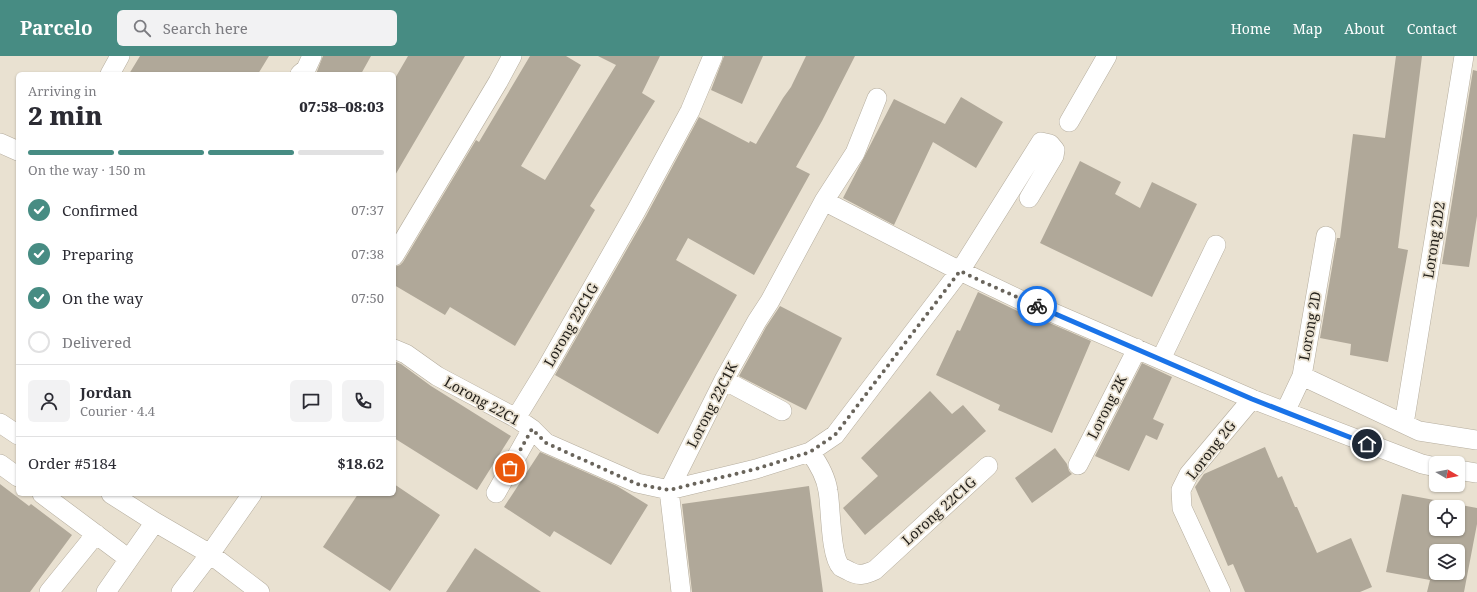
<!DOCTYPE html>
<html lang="en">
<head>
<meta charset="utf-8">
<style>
  :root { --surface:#fff; --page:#f2f2f3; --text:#2b2b33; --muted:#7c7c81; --line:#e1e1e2; --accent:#478c83 }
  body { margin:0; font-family:"Noto Serif",serif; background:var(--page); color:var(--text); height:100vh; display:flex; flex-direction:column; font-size:15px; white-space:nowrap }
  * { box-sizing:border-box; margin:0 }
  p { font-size:13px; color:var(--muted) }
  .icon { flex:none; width:22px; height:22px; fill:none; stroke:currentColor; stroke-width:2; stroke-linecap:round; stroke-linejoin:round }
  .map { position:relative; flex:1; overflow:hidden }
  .details { position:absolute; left:16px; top:16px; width:380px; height:424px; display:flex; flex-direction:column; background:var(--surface); border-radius:6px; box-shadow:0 1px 3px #0004 }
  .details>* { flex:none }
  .needle { width:26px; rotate:100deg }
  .buttons { position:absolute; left:1429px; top:400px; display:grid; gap:8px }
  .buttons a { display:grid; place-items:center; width:36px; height:36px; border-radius:6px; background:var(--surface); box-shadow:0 1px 3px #0004; font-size:20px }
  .pin { position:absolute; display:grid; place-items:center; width:34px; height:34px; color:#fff; margin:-17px; border:2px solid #fff; border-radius:50%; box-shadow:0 1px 4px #0007 }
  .courier { position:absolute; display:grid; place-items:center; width:40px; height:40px; margin:-20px; border:3px solid #1a73e8; border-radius:50%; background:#fff; color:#222; box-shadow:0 1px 5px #0007 }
  .headline em { font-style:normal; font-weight:800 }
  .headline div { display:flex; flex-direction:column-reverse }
  .headline { display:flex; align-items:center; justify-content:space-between; height:68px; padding:0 12px }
  h1 { font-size:26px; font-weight:800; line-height:30px }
  .bar { display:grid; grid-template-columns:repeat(4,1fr); gap:6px 4px; align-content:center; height:48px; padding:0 12px }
  .bar i { height:5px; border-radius:3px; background:var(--line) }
  .bar .active { background:var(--accent) }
  .bar p { grid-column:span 4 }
  .line { display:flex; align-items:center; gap:10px; padding:0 12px; border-top:1px solid var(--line) }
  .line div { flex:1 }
  .round { display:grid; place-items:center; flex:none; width:42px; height:42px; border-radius:6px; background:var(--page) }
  ol { padding:0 12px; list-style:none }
  li { display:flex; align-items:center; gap:12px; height:44px }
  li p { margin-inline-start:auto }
  li .icon { padding:4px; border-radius:50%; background:var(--accent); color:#fff; stroke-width:4 }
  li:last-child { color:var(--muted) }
  li i { width:22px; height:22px; border:2px solid var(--line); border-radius:50% }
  header { display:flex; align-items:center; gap:24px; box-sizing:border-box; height:56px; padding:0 20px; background:var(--accent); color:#fff }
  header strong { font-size:19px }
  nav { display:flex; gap:22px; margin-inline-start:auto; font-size:14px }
  .search { width:280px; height:36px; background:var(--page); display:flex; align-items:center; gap:10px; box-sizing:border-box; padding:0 14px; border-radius:6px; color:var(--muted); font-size:15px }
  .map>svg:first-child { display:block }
  .building { fill:#b0a899; fill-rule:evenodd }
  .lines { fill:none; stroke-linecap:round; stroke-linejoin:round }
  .minor-casing { stroke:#b5ad9e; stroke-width:20 }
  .minor { stroke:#fff; stroke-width:19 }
  .done { stroke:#69645b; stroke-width:4; stroke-dasharray:0 7.2 }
  .route { stroke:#1a73e8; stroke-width:5 }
  .labels { text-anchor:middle; stroke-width:3.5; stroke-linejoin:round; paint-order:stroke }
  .street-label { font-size:14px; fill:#24211c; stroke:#e9e1d1 }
</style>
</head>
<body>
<header>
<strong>Parcelo</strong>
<div class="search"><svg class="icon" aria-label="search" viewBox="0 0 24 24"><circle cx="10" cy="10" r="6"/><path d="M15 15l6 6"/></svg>Search here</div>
<nav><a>Home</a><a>Map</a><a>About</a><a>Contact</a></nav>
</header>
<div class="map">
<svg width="1477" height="536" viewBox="0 0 1477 536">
  <rect width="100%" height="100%" fill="#e9e1d1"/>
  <path class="building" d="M140,0h129l-11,18h-129z
    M323,0h48l-10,18h-45z
    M408,0h57l-71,121v-97z
    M530,0h36l15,9 -60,101 24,14 71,-115 -18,-9h62l-18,37 13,8 -65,105 5,4 -80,136 -65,-39 -5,8 -51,-30v-18l6,-2 3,-3 73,-122 3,2z
    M724,0h39l-21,48 -31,-14z
    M806,0h49l-33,65 -26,46 14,7 -56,101 -66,-37 -12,22 61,35 -79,139 -103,-59 91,-159 53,-99 50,26 1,-2 6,3 27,-46 8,-11z
    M1396,0h26l-24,192 10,2 -20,112 -38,-7 1,-11 -31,-6 17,-100h3l13,-104 32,4z
    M1473,14l4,1v145l-8,51 -27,-3z
    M961,41l42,25 -27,46 -43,-26 -39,83 -51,-27 51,-99 51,25z
    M1080,105l41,21 -6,12 25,14 12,-26 45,22 -45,93 -112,-54z
    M978,236l48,23 12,3 53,23 -39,92 -54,-23 2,-5 -64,-30 21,-45 3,1z
    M780,250l62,32 -36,72 -67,-34 27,-49z
    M394,305l7,3 30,22 80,50 -34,54 -83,-52z
    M1142,307l30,14 -19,42 11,5 -7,16 -11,-5 -17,36 -34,-15z
    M930,335l22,23 11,-9 23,26 -121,104 -22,-27 35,-32 -17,-18z
    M1265,391l13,31 4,-2 13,31h2l20,46 34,-15 21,49 -12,5h-115l-12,-28 -5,2 -33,-79 9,-13z
    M1055,392l12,16 2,7 3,3 -40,29 -17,-25z
    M540,396l77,34 31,19 -37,60 -57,-34 -4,6 -46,-30z
    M0,428l29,22 2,-2 41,31 -42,57h-30z
    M394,428l46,31 -50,76 -67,-44 35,-53h36z
    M809,430l14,106h-131l-10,-88z
    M1402,438l75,14v16l-13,68h-37l3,-12 -44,-8zM1436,451h22v22h-22zM1436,495h22v22h-22z
    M475,492l66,44h-95z"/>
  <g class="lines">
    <defs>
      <path id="minor" d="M110,18l10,-18
        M300,18l6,-5 6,-13
        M1069,66l38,-66
        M0,87l18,8
        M824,145l31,-48 22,-55
        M394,200l104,-174 14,-26
        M394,293l12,5 31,22 79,42 16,11 14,14 91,40 32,7 87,-21 54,-17c8,11 16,24 18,39 3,15 2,65 13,76 2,1 6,3 8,4 10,6 17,3 26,-1l113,-104
        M1161,303l55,-114
        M1302,320l117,55 58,9
        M724,324l58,31
        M1285,356l17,-36 24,-140
        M516,362l30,-49 90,-158 54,-100 23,-55
        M0,367l18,12
        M1404,368l60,-368
        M810,396l25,-17 125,-164 71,34 11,3 210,91 170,65 14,3
        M0,408l18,13
        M1078,409l56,-110 2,-7
        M1458,414l19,3
        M496,437l36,-64
        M42,438l87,65 -23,33
        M111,438l44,28 55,32 50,38
        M129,503l26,-37
        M49,536l47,-58
        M181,536l29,-38 42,-60
        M681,536l-12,-102 55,-110 33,-59 13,-20 54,-100 136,70 81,-129 9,2 5,6 -1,6 -25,42
        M1221,536l-39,-84 -1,-18 8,-16 63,-75"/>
    </defs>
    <use href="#minor" class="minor-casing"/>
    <use href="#minor" class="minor"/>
  </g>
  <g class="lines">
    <path class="done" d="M510,412l22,-39 14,14 91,41 32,6 87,-21 54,-17 25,-17 125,-164 23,11 54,24"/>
    <path class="route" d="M1037,250l215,93 115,45"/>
  </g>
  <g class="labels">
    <g class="street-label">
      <text transform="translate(1434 184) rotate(-81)" y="5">Lorong 2D2</text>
      <text transform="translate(571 269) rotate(-60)" y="5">Lorong 22C1G</text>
      <text transform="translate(1310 270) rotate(-80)" y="5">Lorong 2D</text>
      <text transform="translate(482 345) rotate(29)" y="5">Lorong 22C1</text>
      <text transform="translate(712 349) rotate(-63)" y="5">Lorong 22C1K</text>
      <text transform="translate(1107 351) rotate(-63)" y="5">Lorong 2K</text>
      <text transform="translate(1211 394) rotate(-52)" y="5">Lorong 2G</text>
      <text transform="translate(939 455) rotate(-42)" y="5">Lorong 22C1G</text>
    </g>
  </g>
</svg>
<div class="buttons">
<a><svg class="needle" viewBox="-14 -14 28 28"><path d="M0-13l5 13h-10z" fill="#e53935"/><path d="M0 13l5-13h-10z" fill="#7c7c81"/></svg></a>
<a><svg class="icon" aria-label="locate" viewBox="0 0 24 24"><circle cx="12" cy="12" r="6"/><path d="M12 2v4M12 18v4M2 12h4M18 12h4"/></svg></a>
<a><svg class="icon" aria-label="layers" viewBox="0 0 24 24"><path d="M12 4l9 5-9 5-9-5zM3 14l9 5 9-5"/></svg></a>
</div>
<div class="pin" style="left:510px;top:412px;background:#ea580c"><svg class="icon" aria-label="bag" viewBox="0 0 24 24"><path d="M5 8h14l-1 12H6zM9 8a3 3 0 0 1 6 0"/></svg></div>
<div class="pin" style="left:1367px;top:388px;background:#1f2937"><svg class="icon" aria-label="home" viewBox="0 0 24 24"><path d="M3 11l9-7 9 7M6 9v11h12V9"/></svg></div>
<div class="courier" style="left:1037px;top:250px"><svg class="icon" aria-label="bike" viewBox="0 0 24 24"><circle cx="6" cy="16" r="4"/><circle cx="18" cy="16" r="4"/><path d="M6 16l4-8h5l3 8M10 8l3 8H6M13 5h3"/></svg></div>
<section class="details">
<div class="headline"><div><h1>2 min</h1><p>Arriving in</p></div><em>07:58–08:03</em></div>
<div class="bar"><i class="active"></i><i class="active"></i><i class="active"></i><i></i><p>On the way · 150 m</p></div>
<ol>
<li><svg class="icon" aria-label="check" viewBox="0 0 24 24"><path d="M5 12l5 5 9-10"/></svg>Confirmed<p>07:37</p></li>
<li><svg class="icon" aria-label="check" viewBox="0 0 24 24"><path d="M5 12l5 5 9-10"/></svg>Preparing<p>07:38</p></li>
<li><svg class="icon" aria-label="check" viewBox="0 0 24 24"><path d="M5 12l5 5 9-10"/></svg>On the way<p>07:50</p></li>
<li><i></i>Delivered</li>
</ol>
<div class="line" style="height:72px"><a class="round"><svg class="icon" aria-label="person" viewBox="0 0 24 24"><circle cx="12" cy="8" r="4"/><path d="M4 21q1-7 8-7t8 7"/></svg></a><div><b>Jordan</b><p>Courier · 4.4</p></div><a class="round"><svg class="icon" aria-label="chat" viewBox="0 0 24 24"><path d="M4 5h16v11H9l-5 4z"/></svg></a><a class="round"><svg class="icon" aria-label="phone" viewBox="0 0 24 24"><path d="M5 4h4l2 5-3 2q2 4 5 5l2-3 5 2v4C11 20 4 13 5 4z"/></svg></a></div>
<div class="line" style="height:52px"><div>Order #5184</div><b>$18.62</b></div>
</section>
</div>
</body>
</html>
